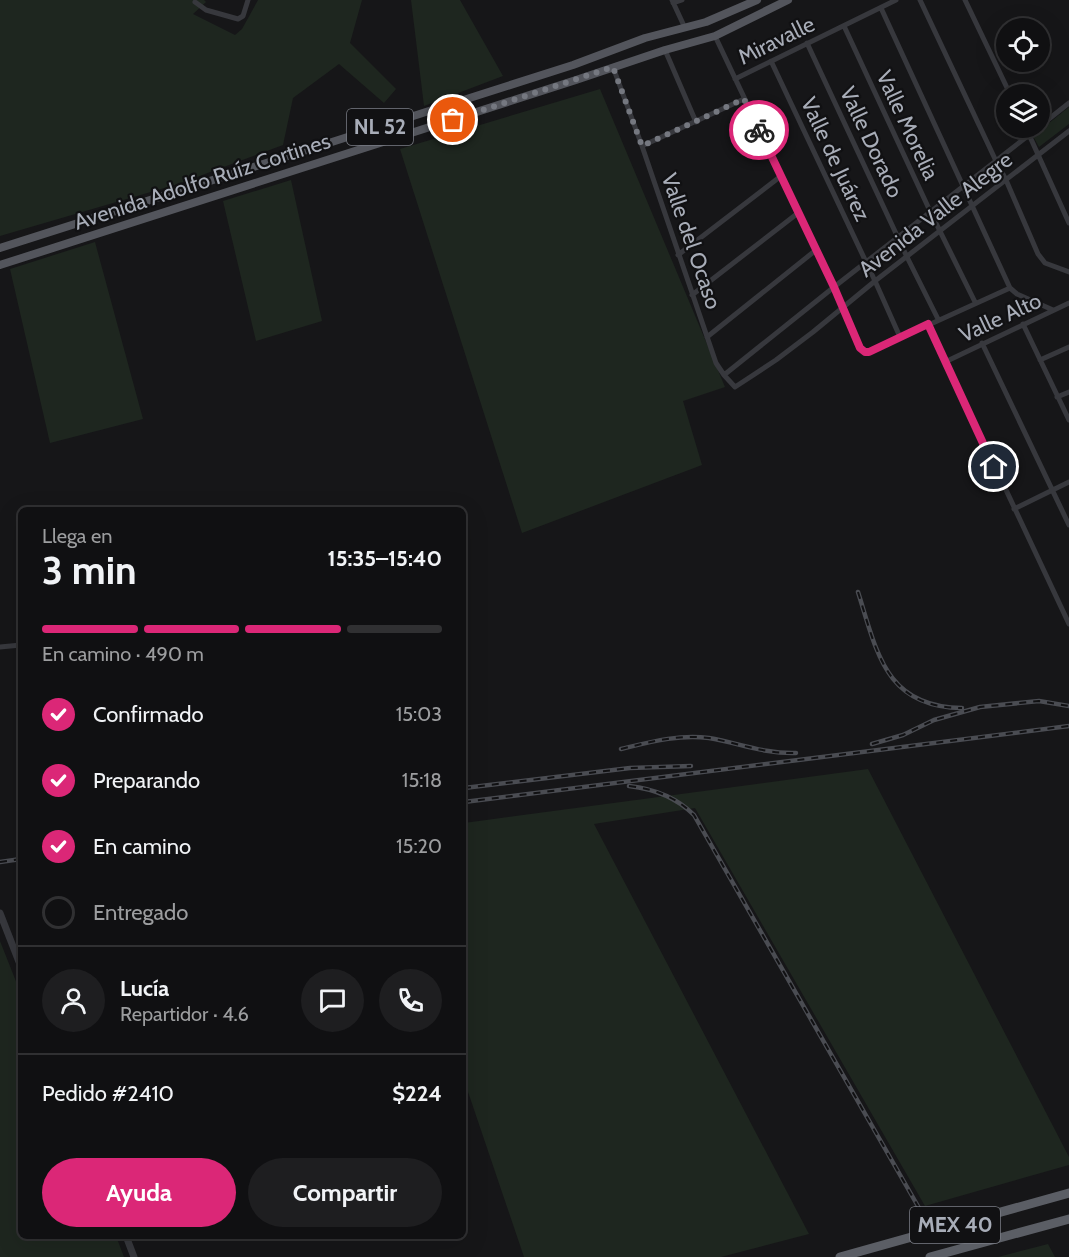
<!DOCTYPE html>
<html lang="es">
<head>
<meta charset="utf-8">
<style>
  :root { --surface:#101012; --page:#1e1e20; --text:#f1f3f6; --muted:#9c9d9f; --line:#303032; --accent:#db2777 }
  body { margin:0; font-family:Cabin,sans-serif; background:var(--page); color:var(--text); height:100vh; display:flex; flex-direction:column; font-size:22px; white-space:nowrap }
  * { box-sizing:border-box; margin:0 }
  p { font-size:20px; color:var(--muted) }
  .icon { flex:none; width:33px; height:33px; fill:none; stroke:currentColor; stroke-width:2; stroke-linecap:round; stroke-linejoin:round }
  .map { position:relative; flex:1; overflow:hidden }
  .drawer { position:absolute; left:18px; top:507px; width:448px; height:732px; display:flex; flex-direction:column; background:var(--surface); border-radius:9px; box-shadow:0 6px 24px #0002,0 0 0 2px var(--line) }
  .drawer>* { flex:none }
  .controls { position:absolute; left:996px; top:18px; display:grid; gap:12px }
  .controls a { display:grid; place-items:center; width:54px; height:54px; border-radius:50%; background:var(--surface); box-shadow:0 6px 24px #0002,0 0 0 2px var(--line); font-size:30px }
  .pin { position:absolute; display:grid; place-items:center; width:51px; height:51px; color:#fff; margin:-26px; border:3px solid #fff; border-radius:50%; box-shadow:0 2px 6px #0007 }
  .courier { position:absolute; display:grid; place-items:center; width:60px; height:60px; margin:-30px; border:4px solid #db2777; border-radius:50%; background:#fff; color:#222; box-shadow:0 2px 8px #0007 }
  .head em { font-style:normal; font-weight:700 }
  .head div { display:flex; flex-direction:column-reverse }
  .head { display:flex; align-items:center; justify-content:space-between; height:102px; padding:0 24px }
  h1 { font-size:39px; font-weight:700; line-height:45px }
  .bar { display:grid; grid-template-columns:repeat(4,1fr); gap:9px 6px; align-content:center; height:72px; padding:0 24px }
  .bar i { height:8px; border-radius:4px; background:var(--line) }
  .bar .active { background:var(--accent) }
  .bar p { grid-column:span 4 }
  .line { display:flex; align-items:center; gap:15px; padding:0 24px; border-top:2px solid var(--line) }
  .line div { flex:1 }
  .round { display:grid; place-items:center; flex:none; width:63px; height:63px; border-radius:32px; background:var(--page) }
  ol { padding:0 24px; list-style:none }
  li { display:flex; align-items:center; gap:18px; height:66px }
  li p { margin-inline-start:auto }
  li .icon { padding:6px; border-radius:50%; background:var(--accent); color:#fff; stroke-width:4 }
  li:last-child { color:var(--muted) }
  li i { width:33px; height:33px; border:3px solid var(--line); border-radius:50% }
  .cta { display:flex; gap:12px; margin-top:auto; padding:12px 24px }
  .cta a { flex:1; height:69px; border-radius:36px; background:var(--accent); color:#fff; font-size:24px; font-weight:700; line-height:69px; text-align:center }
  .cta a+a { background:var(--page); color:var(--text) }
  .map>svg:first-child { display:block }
  .green { fill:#1e261f }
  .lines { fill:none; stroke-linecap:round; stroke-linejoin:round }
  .minor { stroke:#37383d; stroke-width:5 }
  .tertiary { stroke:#37383d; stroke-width:7 }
  .primary { stroke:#53555c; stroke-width:8 }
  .trunk { stroke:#5b5e65; stroke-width:9 }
  .rail-casing { stroke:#4a4c52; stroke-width:4.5 }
  .rail { stroke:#111113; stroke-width:2; stroke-dasharray:7; stroke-linecap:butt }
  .done { stroke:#757880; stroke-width:6; stroke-dasharray:0 10.8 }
  .route { stroke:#db2777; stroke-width:8 }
  .labels { text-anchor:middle; stroke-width:4.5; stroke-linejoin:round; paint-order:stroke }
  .shield { fill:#111113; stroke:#7b7e86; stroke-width:1.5 }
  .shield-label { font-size:21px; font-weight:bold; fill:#a8adb8 }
  .street-label { font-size:22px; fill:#a8adb8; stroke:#111113 }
</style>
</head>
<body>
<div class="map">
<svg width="1069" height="1257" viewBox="0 0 1069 1257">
  <rect width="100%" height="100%" fill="#161618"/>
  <path class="green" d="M0,0h204l2,2 -13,12 42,21 7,-6 16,-29h104l-12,43 46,46 -12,14 -45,-39 -46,34 -10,47 -105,39 -178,52z
    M411,0h49l43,76 -79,30z
    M600,89l125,298 -42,14 19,64 -180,68 -122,-384z
    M1069,107v17l-30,23 -6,-11z
    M291,180l31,141 -66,20 -33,-140z
    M95,242l48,177 -93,24 -40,-174z
    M868,769l201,388v8l-144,41 -230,-398 -101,16 215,410 -88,23h-197l-60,-177v-257z
    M0,941l21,53v242h95l8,21h-124z
    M1048,1244l7,13h-57z"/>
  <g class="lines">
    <path class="minor" d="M672,0l13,28
      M920,0l76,161 10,19 32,74 7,9 24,9
      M965,0l45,94
      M195,2l11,8 32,9 5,-3 5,-16
      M673,3l9,-3
      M881,8l129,280 7,6 36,16
      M844,26l86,185 45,91
      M715,36l119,251 28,63 7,2 141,-64
      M807,43l100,214 31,62
      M665,50l31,72
      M771,61l104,220 25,56
      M613,67l29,79 74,217 8,12 11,12 41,-27 37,-28 62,-51 194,-150
      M735,79l161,-79
      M1040,126l29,-23
      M1026,128l43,95
      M642,146l102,-47
      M678,255l103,-79
      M692,295l106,-82
      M928,324l141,300
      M1023,324l46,96
      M707,337l109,-87
      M982,343l87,182
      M1040,360l29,-13
      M945,362l124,-59
      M724,375l110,-88 204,-159
      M1057,397l12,-5
      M1014,509l55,-27
      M0,647l21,-2"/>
    <path class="tertiary" d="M0,913l21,54
      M126,1236l8,21"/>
    <path class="primary" d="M0,248l573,-183 72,-27 61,-16 51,-22
      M0,265l576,-185 89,-30 50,-14 73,-36"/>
    <path class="trunk" d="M840,1257l229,-64
      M930,1257l139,-38"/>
    <defs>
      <path id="rail" d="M858,592c19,60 27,115 104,116
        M872,744l31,-9 31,-15 46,-13 59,-6 30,5
        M621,749c29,-7 58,-15 88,-11 30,5 55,16 87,15
        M629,786c26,3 47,11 65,29l225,393
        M464,788l166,-20 61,-2
        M464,802l605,-76
        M0,862l21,-3"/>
    </defs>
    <use href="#rail" class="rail-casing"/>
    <use href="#rail" class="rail"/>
  </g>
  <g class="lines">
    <path class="done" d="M453,120l160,-53 29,79 102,-47 15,31"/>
    <path class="route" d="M759,130l75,157 26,61 5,4h4l59,-28 66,143"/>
  </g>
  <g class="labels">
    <g class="shield">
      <rect x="347" y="109" width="66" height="36" rx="4.5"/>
      <rect x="910" y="1207" width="90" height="36" rx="4.5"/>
    </g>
    <g class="shield-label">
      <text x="380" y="134">NL 52</text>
      <text x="955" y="1232">MEX 40</text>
    </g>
    <g class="street-label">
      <text transform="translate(776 40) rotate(-26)" y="8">Miravalle</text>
      <text transform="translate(908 125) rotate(65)" y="8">Valle Morelia</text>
      <text transform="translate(872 142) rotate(65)" y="8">Valle Dorado</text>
      <text transform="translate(836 159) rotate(65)" y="8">Valle de Juárez</text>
      <text transform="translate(202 181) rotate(-18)" y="8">Avenida Adolfo Ruíz Cortines</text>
      <text transform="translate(935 214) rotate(-38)" y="8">Avenida Valle Alegre</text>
      <text transform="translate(692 241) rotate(71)" y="8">Valle del Ocaso</text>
      <text transform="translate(1000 317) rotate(-25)" y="8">Valle Alto</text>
    </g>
  </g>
</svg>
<div class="controls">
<a><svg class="icon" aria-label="locate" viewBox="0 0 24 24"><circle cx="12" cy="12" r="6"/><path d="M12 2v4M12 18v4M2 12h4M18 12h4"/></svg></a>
<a><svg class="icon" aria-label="layers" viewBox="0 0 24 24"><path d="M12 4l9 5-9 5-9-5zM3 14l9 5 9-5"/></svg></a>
</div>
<div class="pin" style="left:453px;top:120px;background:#ea580c"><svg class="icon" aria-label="bag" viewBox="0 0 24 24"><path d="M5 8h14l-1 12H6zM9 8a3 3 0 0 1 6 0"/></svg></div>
<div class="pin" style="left:994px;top:467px;background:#1f2937"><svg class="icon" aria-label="home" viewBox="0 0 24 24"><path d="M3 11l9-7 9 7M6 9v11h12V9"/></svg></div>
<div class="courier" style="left:759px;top:130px"><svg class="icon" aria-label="bike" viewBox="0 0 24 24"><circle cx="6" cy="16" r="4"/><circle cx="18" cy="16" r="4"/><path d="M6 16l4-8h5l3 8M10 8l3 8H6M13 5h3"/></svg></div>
<section class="drawer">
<div class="head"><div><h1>3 min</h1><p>Llega en</p></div><em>15:35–15:40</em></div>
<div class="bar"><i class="active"></i><i class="active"></i><i class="active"></i><i></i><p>En camino · 490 m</p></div>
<ol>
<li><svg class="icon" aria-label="check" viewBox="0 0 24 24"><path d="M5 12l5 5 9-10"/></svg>Confirmado<p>15:03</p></li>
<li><svg class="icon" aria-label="check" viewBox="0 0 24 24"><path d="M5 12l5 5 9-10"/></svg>Preparando<p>15:18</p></li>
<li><svg class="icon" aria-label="check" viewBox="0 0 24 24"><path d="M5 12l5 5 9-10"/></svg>En camino<p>15:20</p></li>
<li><i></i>Entregado</li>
</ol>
<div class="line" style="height:108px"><a class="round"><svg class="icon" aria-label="person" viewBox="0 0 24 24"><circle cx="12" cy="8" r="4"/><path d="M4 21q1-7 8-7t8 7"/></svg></a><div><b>Lucía</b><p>Repartidor · 4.6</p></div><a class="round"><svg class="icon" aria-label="chat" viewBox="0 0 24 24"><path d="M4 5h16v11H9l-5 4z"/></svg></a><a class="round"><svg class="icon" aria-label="phone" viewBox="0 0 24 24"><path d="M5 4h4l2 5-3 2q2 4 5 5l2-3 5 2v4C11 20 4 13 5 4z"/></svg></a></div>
<div class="line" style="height:78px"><div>Pedido #2410</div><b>$224</b></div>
<div class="cta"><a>Ayuda</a><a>Compartir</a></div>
</section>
</div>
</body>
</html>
